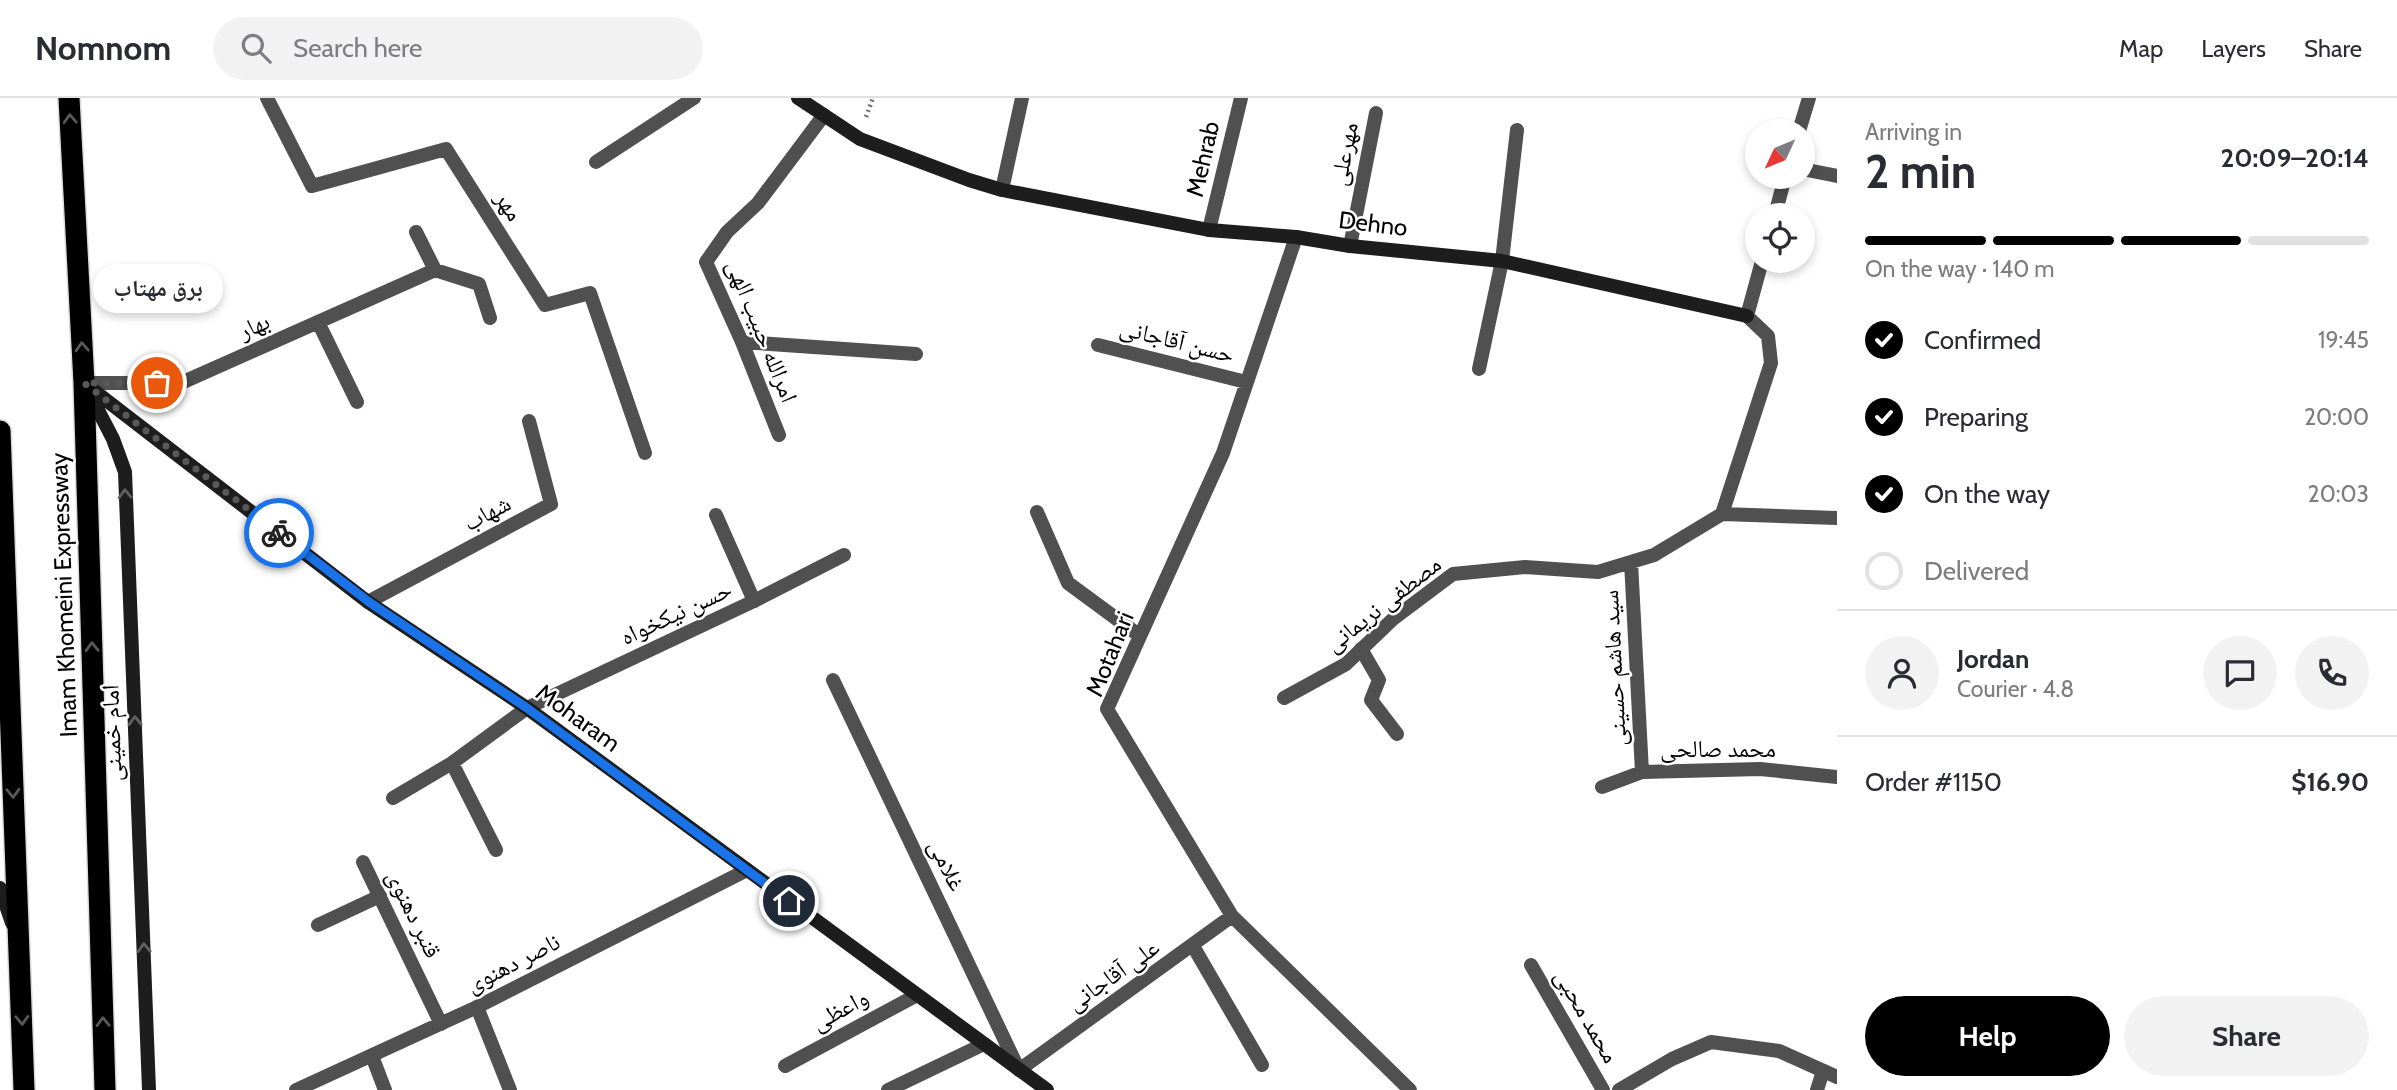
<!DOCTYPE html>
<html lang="en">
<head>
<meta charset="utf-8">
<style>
  :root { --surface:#fff; --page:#f2f2f3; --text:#2b2b33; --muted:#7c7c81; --line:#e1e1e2; --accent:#000 }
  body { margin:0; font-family:Cabin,"Noto Naskh Arabic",sans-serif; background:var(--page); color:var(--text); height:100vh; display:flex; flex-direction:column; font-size:26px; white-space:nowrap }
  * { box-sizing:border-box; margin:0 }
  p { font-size:23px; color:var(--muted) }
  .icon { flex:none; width:38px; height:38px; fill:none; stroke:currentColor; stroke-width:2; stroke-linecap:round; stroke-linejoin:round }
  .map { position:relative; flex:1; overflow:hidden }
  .drawer { display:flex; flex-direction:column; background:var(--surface); width:560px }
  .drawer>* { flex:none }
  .needle { width:46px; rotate:226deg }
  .fabs { position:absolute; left:1745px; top:21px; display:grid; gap:14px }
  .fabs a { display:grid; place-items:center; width:70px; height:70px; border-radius:50%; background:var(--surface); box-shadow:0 4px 10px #0003; font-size:35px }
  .pin { position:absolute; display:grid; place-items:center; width:60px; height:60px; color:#fff; margin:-30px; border:4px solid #fff; border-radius:50%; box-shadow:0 2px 7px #0007 }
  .courier { position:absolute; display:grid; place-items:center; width:70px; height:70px; margin:-35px; border:5px solid #1a73e8; border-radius:50%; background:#fff; color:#222; box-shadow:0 2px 9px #0007 }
  .bubble { position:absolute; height:49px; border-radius:24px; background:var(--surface); box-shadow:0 4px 10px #0003; font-size:23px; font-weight:700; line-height:49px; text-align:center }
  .overview em { font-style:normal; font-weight:700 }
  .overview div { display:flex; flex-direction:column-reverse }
  .overview { display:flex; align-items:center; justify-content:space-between; height:119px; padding:0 28px }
  h1 { font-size:46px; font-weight:700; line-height:52px }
  .bar { display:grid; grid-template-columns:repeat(4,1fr); gap:10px 7px; align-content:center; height:84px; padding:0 28px }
  .bar i { height:9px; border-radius:5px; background:var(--line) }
  .bar .selected { background:var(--accent) }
  .bar p { grid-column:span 4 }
  .line { display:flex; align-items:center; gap:18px; padding:0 28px; border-top:2px solid var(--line) }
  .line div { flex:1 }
  .round { display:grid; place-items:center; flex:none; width:74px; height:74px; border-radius:37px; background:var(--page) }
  ol { padding:0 28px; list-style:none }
  li { display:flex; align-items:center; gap:21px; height:77px }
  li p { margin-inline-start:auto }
  li .icon { padding:7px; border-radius:50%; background:var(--accent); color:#fff; stroke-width:4 }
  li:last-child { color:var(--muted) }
  li i { width:38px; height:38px; border:4px solid var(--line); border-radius:50% }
  .action { display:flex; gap:14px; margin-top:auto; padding:14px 28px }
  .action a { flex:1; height:80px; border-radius:42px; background:var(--accent); color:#fff; font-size:28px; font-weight:700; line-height:80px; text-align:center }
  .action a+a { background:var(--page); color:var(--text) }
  header { display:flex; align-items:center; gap:42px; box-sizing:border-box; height:98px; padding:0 35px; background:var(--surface); border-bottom:2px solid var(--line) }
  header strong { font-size:33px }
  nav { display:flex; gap:38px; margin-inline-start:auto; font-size:24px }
  .search { width:490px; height:63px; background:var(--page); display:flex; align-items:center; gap:18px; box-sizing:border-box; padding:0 24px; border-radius:38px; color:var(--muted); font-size:26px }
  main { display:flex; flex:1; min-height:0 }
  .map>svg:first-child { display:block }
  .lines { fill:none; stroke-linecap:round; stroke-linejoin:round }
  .highway-casing { stroke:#dbdbdb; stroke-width:24 }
  .path { stroke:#727272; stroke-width:4.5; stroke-dasharray:2 3.5; stroke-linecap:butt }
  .lane { stroke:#505050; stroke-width:14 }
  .street { stroke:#505050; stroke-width:14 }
  .secondary { stroke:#1d1d1d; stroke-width:14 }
  .highway { stroke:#000; stroke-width:21 }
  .oneway { stroke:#595959 }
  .oneway2 { stroke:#616161 }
  .done { stroke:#595959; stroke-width:7; stroke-dasharray:0 12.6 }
  .route { stroke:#1a73e8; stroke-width:9 }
  .labels { text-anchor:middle; stroke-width:5; stroke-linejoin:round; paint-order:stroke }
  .street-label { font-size:24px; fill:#000; stroke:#fff }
</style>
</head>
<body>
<header>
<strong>Nomnom</strong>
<div class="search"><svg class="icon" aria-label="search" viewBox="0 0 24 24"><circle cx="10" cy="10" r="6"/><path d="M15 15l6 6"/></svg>Search here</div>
<nav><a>Map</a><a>Layers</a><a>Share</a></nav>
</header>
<main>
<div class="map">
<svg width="1837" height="992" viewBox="0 0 1837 992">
  <rect width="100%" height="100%" fill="#fff"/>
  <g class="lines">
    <defs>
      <path id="highway" d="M69,0l15,285 21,707
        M0,333l24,659"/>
    </defs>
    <use href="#highway" class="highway-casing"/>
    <path class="path" d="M866,19l7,-19"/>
    <path class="lane" d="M716,417l38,86
      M1361,551l18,31 -8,20 26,34
      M318,827l62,-29
      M477,909l33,83
      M372,958l13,34
      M785,968l132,-71
      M1817,992l6,-19"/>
    <path class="street" d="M267,0l45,88 134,-37 99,156 45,-12 55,160
      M1799,33l10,-33
      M596,64l98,-64
      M1802,71l35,7
      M1002,92l20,-92
      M1775,117l10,-38
      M1209,132l32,-132
      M416,134l19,38 44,14 11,34
      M1296,139l-73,216 -116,256 125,207 178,174
      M1350,148l26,-133
      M318,224l39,80
      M742,244l174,12
      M1098,247l148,37
      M1479,271l23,-108 15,-131
      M84,285h97l254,-113
      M779,337l-37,-93 -36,-80 21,-30 31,-29 66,-88
      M1037,414l31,71 72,53
      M1722,416l49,-151 -3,-27 -21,-20 15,-55
      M1631,464l11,210
      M368,504l183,-98 -22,-83
      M833,582l186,390 213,-154
      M1284,600l62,-34 47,-45 60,-45 72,-7 73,5 56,-17 68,-41 115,4
      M452,665l44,87
      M1602,689l40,-15 118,-3 77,8
      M393,700l59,-35 75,-55 227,-107 90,-46
      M363,764l78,162
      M1193,848l69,119
      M1531,867l72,125
      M296,992l181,-83 270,-137
      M888,992l96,-46
      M1619,992l53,-31 39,-17 68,9 58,26"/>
    <path class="secondary" d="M798,0l62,41 109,41 33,10 207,40 87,7 54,9 152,15 245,55
      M84,285l284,219 159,106 520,382
      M86,289l27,52 12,33 24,618
      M0,790l12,35"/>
    <use href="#highway" class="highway"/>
  </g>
  <defs><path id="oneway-chevron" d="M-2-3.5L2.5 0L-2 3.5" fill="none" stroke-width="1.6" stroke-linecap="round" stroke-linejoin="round" transform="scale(1.75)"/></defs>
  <g class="oneway">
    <use href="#oneway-chevron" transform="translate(70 21) rotate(-93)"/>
    <use href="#oneway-chevron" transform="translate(82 249) rotate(-93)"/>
    <use href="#oneway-chevron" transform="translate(92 549) rotate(-92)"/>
    <use href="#oneway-chevron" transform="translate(13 695) rotate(88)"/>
    <use href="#oneway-chevron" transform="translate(22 922) rotate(88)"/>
    <use href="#oneway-chevron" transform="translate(103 924) rotate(-92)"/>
  </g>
  <g class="oneway2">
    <use href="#oneway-chevron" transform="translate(125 396) rotate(-92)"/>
    <use href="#oneway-chevron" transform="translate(135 623) rotate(-92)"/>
    <use href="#oneway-chevron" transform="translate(144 850) rotate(-92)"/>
  </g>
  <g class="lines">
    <path class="done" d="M157,285h-73l195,150"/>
    <path class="route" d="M279,435l90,69 158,106 262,193"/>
  </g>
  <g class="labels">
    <g class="street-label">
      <text transform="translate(1344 56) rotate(-79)" y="8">مهرعلی</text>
      <text transform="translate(1203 61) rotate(-77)" y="8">Mehrab</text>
      <text transform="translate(509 108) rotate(57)" y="8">مهر</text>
      <text transform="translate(1373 126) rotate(7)" y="8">Dehno</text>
      <text transform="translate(254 228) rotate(-24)" y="8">بهار</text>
      <text transform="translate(762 233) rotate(68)" y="8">امرالله حبیب الهی</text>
      <text transform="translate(1177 243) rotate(14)" y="8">حسن آقاجانی</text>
      <text transform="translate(487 415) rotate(-28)" y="8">شهاب</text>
      <text transform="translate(64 497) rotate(-92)" y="8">Imam Khomeini Expressway</text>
      <text transform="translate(1383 506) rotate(-38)" y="8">مصطفی نریمانی</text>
      <text transform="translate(676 515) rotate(-25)" y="8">حسن نیکخواه</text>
      <text transform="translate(1110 556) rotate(-68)" y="8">Motahari</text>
      <text transform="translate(1614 570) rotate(-93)" y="8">سید هاشم حسینی</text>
      <text transform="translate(578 620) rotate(36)" y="8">Moharam</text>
      <text transform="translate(112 635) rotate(-92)" y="8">امام خمینی</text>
      <text x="1718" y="659">محمد صالحی</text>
      <text transform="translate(947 767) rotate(64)" y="8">غلامی</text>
      <text transform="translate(414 816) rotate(64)" y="8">قنبر دهنوی</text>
      <text transform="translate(513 865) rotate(-27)" y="8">ناصر دهنوی</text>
      <text transform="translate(1113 877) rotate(-35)" y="8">علی آقاجانی</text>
      <text transform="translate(840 912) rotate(-28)" y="8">واعظی</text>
      <text transform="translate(1587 918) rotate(60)" y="8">محمد محبی</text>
    </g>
  </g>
</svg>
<div class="fabs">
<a><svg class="needle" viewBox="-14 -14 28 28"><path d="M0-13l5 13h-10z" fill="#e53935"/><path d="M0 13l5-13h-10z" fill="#7c7c81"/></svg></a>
<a><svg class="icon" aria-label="locate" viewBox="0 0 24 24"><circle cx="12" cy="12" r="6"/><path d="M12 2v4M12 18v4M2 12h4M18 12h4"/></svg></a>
</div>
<div class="pin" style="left:157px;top:285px;background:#ea580c"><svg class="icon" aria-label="bag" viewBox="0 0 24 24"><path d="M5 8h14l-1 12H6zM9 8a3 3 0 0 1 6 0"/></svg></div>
<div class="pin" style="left:789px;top:803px;background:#1f2937"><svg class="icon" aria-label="home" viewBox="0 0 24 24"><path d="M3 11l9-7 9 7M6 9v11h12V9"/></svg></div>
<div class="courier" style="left:279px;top:435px"><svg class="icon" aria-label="bike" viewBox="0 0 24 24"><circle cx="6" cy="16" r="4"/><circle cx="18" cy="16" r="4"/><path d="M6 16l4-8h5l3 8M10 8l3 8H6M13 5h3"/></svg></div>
<div class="bubble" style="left:93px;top:166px;width:130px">برق مهتاب</div>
</div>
<section class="drawer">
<div class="overview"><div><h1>2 min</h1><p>Arriving in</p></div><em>20:09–20:14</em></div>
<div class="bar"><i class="selected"></i><i class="selected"></i><i class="selected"></i><i></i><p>On the way · 140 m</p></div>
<ol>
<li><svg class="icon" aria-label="check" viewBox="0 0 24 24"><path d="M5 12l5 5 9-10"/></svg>Confirmed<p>19:45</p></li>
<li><svg class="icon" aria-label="check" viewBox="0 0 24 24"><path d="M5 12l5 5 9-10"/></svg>Preparing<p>20:00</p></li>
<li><svg class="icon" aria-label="check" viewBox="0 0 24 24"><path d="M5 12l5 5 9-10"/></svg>On the way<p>20:03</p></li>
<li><i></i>Delivered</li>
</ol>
<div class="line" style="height:126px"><a class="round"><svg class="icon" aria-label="person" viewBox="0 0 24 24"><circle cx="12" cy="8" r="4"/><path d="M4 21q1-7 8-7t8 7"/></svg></a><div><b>Jordan</b><p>Courier · 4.8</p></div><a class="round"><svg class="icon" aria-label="chat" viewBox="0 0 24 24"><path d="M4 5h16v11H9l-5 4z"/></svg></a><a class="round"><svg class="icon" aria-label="phone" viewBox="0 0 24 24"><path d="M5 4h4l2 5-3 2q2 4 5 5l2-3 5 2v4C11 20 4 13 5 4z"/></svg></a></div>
<div class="line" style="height:91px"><div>Order #1150</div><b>$16.90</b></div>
<div class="action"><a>Help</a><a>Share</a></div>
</section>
</main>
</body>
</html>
